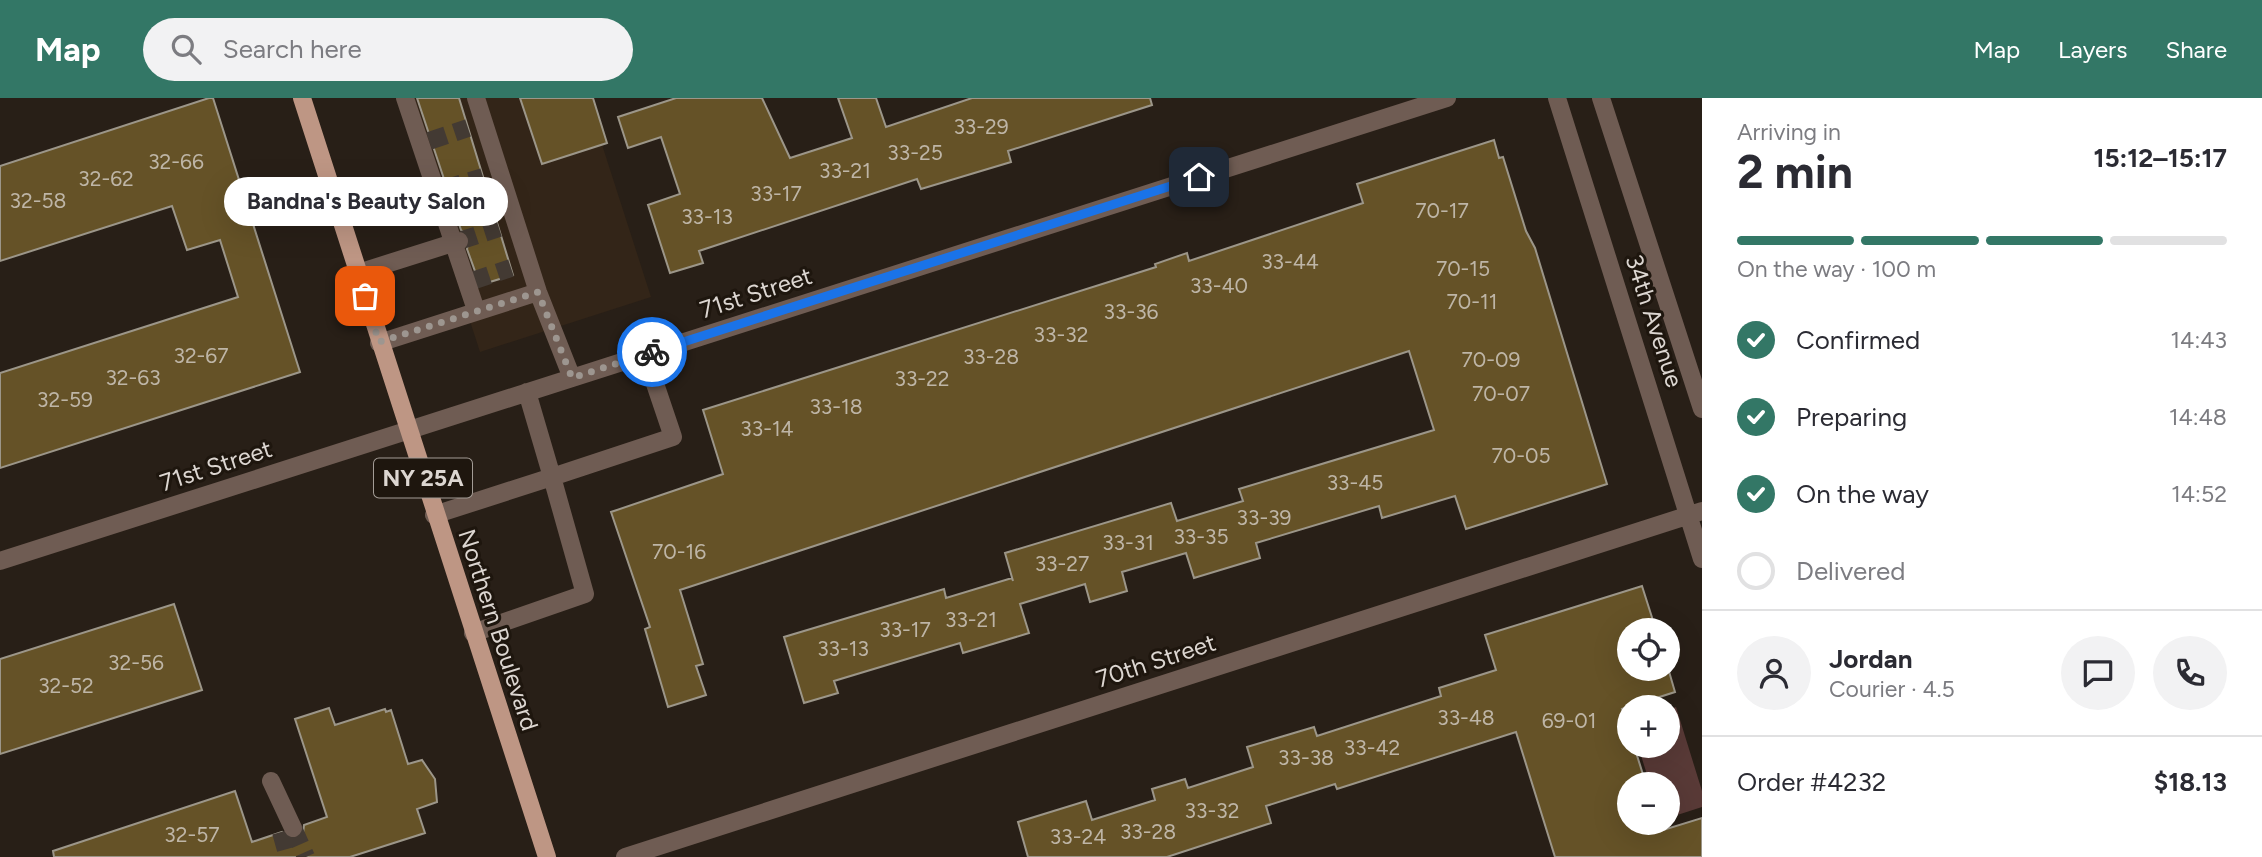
<!DOCTYPE html>
<html lang="en">
<head>
<meta charset="utf-8">
<style>
  :root { --surface:#fff; --page:#f2f2f3; --text:#2b2b33; --muted:#7c7c81; --line:#e1e1e2; --accent:#376 }
  body { margin:0; font-family:Figtree,sans-serif; background:var(--page); color:var(--text); height:100vh; display:flex; flex-direction:column; font-size:26px; white-space:nowrap }
  * { box-sizing:border-box; margin:0 }
  p { font-size:23px; color:var(--muted) }
  .icon { flex:none; width:38px; height:38px; fill:none; stroke:currentColor; stroke-width:2; stroke-linecap:round; stroke-linejoin:round }
  .map { position:relative; flex:1; overflow:hidden }
  .sheet { display:flex; flex-direction:column; background:var(--surface); width:560px }
  .sheet>* { flex:none }
  .buttons { position:absolute; left:1617px; top:520px; display:grid; gap:14px }
  .buttons a { display:grid; place-items:center; width:63px; height:63px; border-radius:50%; background:var(--surface); box-shadow:0 7px 28px #0002; font-size:35px }
  .pin { position:absolute; display:grid; place-items:center; width:60px; height:60px; color:#fff; margin:-30px; border-radius:14px; box-shadow:0 4px 10px #0006 }
  .courier { position:absolute; display:grid; place-items:center; width:70px; height:70px; margin:-35px; border:5px solid #1a73e8; border-radius:50%; background:#fff; color:#222; box-shadow:0 2px 9px #0007 }
  .bubble { position:absolute; height:49px; border-radius:24px; background:var(--surface); box-shadow:0 7px 28px #0002; font-size:23px; font-weight:700; line-height:49px; text-align:center }
  .headline em { font-style:normal; font-weight:700 }
  .headline div { display:flex; flex-direction:column-reverse }
  .headline { display:flex; align-items:center; justify-content:space-between; height:119px; padding:0 35px }
  h1 { font-size:46px; font-weight:700; line-height:52px }
  .bar { display:grid; grid-template-columns:repeat(4,1fr); gap:10px 7px; align-content:center; height:84px; padding:0 35px }
  .bar i { height:9px; border-radius:5px; background:var(--line) }
  .bar .current { background:var(--accent) }
  .bar p { grid-column:span 4 }
  .line { display:flex; align-items:center; gap:18px; padding:0 35px; border-top:2px solid var(--line) }
  .line div { flex:1 }
  .round { display:grid; place-items:center; flex:none; width:74px; height:74px; border-radius:37px; background:var(--page) }
  ol { padding:0 35px; list-style:none }
  li { display:flex; align-items:center; gap:21px; height:77px }
  li p { margin-inline-start:auto }
  li .icon { padding:7px; border-radius:50%; background:var(--accent); color:#fff; stroke-width:4 }
  li:last-child { color:var(--muted) }
  li i { width:38px; height:38px; border:4px solid var(--line); border-radius:50% }
  header { display:flex; align-items:center; gap:42px; box-sizing:border-box; height:98px; padding:0 35px; background:var(--accent); color:#fff }
  header strong { font-size:33px }
  nav { display:flex; gap:38px; margin-inline-start:auto; font-size:24px }
  .search { width:490px; height:63px; background:var(--page); display:flex; align-items:center; gap:18px; box-sizing:border-box; padding:0 24px; border-radius:38px; color:var(--muted); font-size:26px }
  main { display:flex; flex:1; min-height:0 }
  .map>svg:first-child { display:block }
  .built { fill:#332518 }
  .green { fill:#593a37 }
  .building { fill:#655227; stroke:#9c9689; stroke-width:2 }
  .lines { fill:none; stroke-linecap:round; stroke-linejoin:round }
  .minor-tunnel { stroke:#433a33; stroke-width:18; stroke-dasharray:18 9; stroke-linecap:butt }
  .minor { stroke:#6f5c53; stroke-width:18 }
  .major { stroke:#be9684; stroke-width:18 }
  .done { stroke:#9d9690; stroke-width:7; stroke-dasharray:0 12.6 }
  .route { stroke:#1a73e8; stroke-width:9 }
  .labels { text-anchor:middle; stroke-width:6; stroke-linejoin:round; paint-order:stroke }
  .number-label { font-size:21px; fill:#beb5a6 }
  .shield { fill:#1e160e; stroke:#a39c96; stroke-width:2 }
  .shield-label { font-size:23px; font-weight:bold; fill:#dcd6d1 }
  .street-label { font-size:24px; fill:#dcd6d1; stroke:#1e160e }
</style>
</head>
<body>
<header>
<strong>Map</strong>
<div class="search"><svg class="icon" aria-label="search" viewBox="0 0 24 24"><circle cx="10" cy="10" r="6"/><path d="M15 15l6 6"/></svg>Search here</div>
<nav><a>Map</a><a>Layers</a><a>Share</a></nav>
</header>
<main>
<div class="map">
<svg width="1702" height="759" viewBox="0 0 1702 759">
  <rect width="100%" height="100%" fill="#281f17"/>
  <path class="built" d="M398,0h189l64,199 -171,55z"/>
  <path class="green" d="M1676,609l26,84v16l-34,11v-34h-18l-12,-38h30v-36z"/>
  <path class="building" d="M209,0h4l87,274 -300,96v-95l238,-76 -18,-57 -33,10 -15,-44 -172,55v-95z
    M417,0h42l54,177 -33,10 -13,-36 3,-12 -9,-7z
    M520,0h73l14,45 -65,21z
    M676,0h86l28,60 62,-20 -14,-40h38l10,29 86,-29h178l2,7 -144,46 3,11 -90,27 -4,-10 -218,72 4,12 -33,10 -22,-68 32,-11 -19,-57 -33,11 -10,-31z
    M1494,42l5,18 4,-1 23,74 9,17 72,236 -141,45 -11,-33 -73,22 -3,-12 -123,37 4,15 -66,20 -8,-25 -64,19 5,19 -37,11 -5,-18 -65,20 9,29 -66,20 -3,-10 -126,38 4,12 -34,10 -20,-66 160,-48 2,9 66,-20 1,3 -8,-28 166,-50 6,18 66,-20 -4,-12 195,-59 -25,-79 -729,239 23,74 -7,2 10,29 -38,12 -23,-78 5,-2 -39,-115 112,-38 -20,-64 453,-143 -1,-3 32,-11 2,8 174,-58 -6,-19z
    M1642,488l14,44h-27v38h39l7,24 -53,17 7,23v14h5l12,38h-17v38h29l2,9 42,-13v39h-147l-39,-125 -179,57 -2,-5 -69,22 5,17 -104,34h-139l-10,-35 68,-21 6,19 63,-20 -3,-11 33,-10 3,9 65,-21 -6,-20 67,-20 3,9 124,-40 -2,-8 57,-18 -11,-35z
    M174,506l28,86 -202,64v-95z
    M329,610l6,17 50,-16 1,3 5,-2 17,54 14,-4 13,19 2,23 -20,7 8,24 -75,24h-296l-1,-6 182,-60 17,51 30,-10 5,6h11l5,-4 1,-9 23,-8 -32,-98z"/>
  <g class="lines">
    <path class="minor-tunnel" d="M429,43l39,-13
      M444,91l39,-12
      M459,143l40,-13
      M472,183l39,-13
      M293,730l13,29
      M281,734l7,25"/>
    <path class="minor" d="M405,0l71,212
      M476,0l62,194 34,86
      M1557,0l145,461
      M1601,0l101,311
      M358,175l101,-32
      M379,245l159,-51
      M434,417l118,-38 -25,-85
      M0,463l1447,-463
      M473,535l112,-39 -33,-117 121,-40 -28,-83
      M271,683l22,47
      M625,759l1077,-346"/>
    <path class="major" d="M302,0l245,759"/>
  </g>
  <g class="lines">
    <path class="done" d="M365,198l14,46 159,-50 34,86 80,-26"/>
    <path class="route" d="M652,254l547,-175"/>
  </g>
  <g class="labels">
    <g class="number-label">
      <text x="981" y="36">33-29</text>
      <text x="915" y="62">33-25</text>
      <text x="176" y="71">32-66</text>
      <text x="845" y="80">33-21</text>
      <text x="106" y="88">32-62</text>
      <text x="776" y="103">33-17</text>
      <text x="38" y="110">32-58</text>
      <text x="1442" y="120">70-17</text>
      <text x="707" y="126">33-13</text>
      <text x="1290" y="171">33-44</text>
      <text x="1463" y="178">70-15</text>
      <text x="1219" y="195">33-40</text>
      <text x="1472" y="211">70-11</text>
      <text x="1131" y="221">33-36</text>
      <text x="1061" y="244">33-32</text>
      <text x="201" y="265">32-67</text>
      <text x="991" y="266">33-28</text>
      <text x="1491" y="269">70-09</text>
      <text x="133" y="287">32-63</text>
      <text x="922" y="288">33-22</text>
      <text x="1501" y="303">70-07</text>
      <text x="65" y="309">32-59</text>
      <text x="836" y="316">33-18</text>
      <text x="767" y="338">33-14</text>
      <text x="1521" y="365">70-05</text>
      <text x="1355" y="392">33-45</text>
      <text x="1264" y="427">33-39</text>
      <text x="1201" y="446">33-35</text>
      <text x="1128" y="452">33-31</text>
      <text x="679" y="461">70-16</text>
      <text x="1062" y="473">33-27</text>
      <text x="971" y="529">33-21</text>
      <text x="905" y="539">33-17</text>
      <text x="843" y="558">33-13</text>
      <text x="136" y="572">32-56</text>
      <text x="66" y="595">32-52</text>
      <text x="1466" y="627">33-48</text>
      <text x="1569" y="630">69-01</text>
      <text x="1372" y="657">33-42</text>
      <text x="1306" y="667">33-38</text>
      <text x="1212" y="720">33-32</text>
      <text x="1148" y="741">33-28</text>
      <text x="192" y="744">32-57</text>
      <text x="1078" y="746">33-24</text>
    </g>
    <rect class="shield" x="374" y="360.5" width="98" height="39" rx="5"/>
    <g class="shield-label">
      <text x="423" y="388">NY 25A</text>
    </g>
    <g class="street-label">
      <text transform="translate(756 195) rotate(-18)" y="8">71st Street</text>
      <text transform="translate(1654 223) rotate(72)" y="8">34th Avenue</text>
      <text transform="translate(216 368) rotate(-18)" y="8">71st Street</text>
      <text transform="translate(498 532) rotate(72)" y="8">Northern Boulevard</text>
      <text transform="translate(1156 563) rotate(-18)" y="8">70th Street</text>
    </g>
  </g>
</svg>
<div class="buttons">
<a><svg class="icon" aria-label="locate" viewBox="0 0 24 24"><circle cx="12" cy="12" r="6"/><path d="M12 2v4M12 18v4M2 12h4M18 12h4"/></svg></a>
<a>+</a>
<a>−</a>
</div>
<div class="pin" style="left:365px;top:198px;background:#ea580c"><svg class="icon" aria-label="bag" viewBox="0 0 24 24"><path d="M5 8h14l-1 12H6zM9 8a3 3 0 0 1 6 0"/></svg></div>
<div class="pin" style="left:1199px;top:79px;background:#1f2937"><svg class="icon" aria-label="home" viewBox="0 0 24 24"><path d="M3 11l9-7 9 7M6 9v11h12V9"/></svg></div>
<div class="courier" style="left:652px;top:254px"><svg class="icon" aria-label="bike" viewBox="0 0 24 24"><circle cx="6" cy="16" r="4"/><circle cx="18" cy="16" r="4"/><path d="M6 16l4-8h5l3 8M10 8l3 8H6M13 5h3"/></svg></div>
<div class="bubble" style="left:224px;top:79px;width:284px">Bandna's Beauty Salon</div>
</div>
<section class="sheet">
<div class="headline"><div><h1>2 min</h1><p>Arriving in</p></div><em>15:12–15:17</em></div>
<div class="bar"><i class="current"></i><i class="current"></i><i class="current"></i><i></i><p>On the way · 100 m</p></div>
<ol>
<li><svg class="icon" aria-label="check" viewBox="0 0 24 24"><path d="M5 12l5 5 9-10"/></svg>Confirmed<p>14:43</p></li>
<li><svg class="icon" aria-label="check" viewBox="0 0 24 24"><path d="M5 12l5 5 9-10"/></svg>Preparing<p>14:48</p></li>
<li><svg class="icon" aria-label="check" viewBox="0 0 24 24"><path d="M5 12l5 5 9-10"/></svg>On the way<p>14:52</p></li>
<li><i></i>Delivered</li>
</ol>
<div class="line" style="height:126px"><a class="round"><svg class="icon" aria-label="person" viewBox="0 0 24 24"><circle cx="12" cy="8" r="4"/><path d="M4 21q1-7 8-7t8 7"/></svg></a><div><b>Jordan</b><p>Courier · 4.5</p></div><a class="round"><svg class="icon" aria-label="chat" viewBox="0 0 24 24"><path d="M4 5h16v11H9l-5 4z"/></svg></a><a class="round"><svg class="icon" aria-label="phone" viewBox="0 0 24 24"><path d="M5 4h4l2 5-3 2q2 4 5 5l2-3 5 2v4C11 20 4 13 5 4z"/></svg></a></div>
<div class="line" style="height:91px"><div>Order #4232</div><b>$18.13</b></div>
</section>
</main>
</body>
</html>
